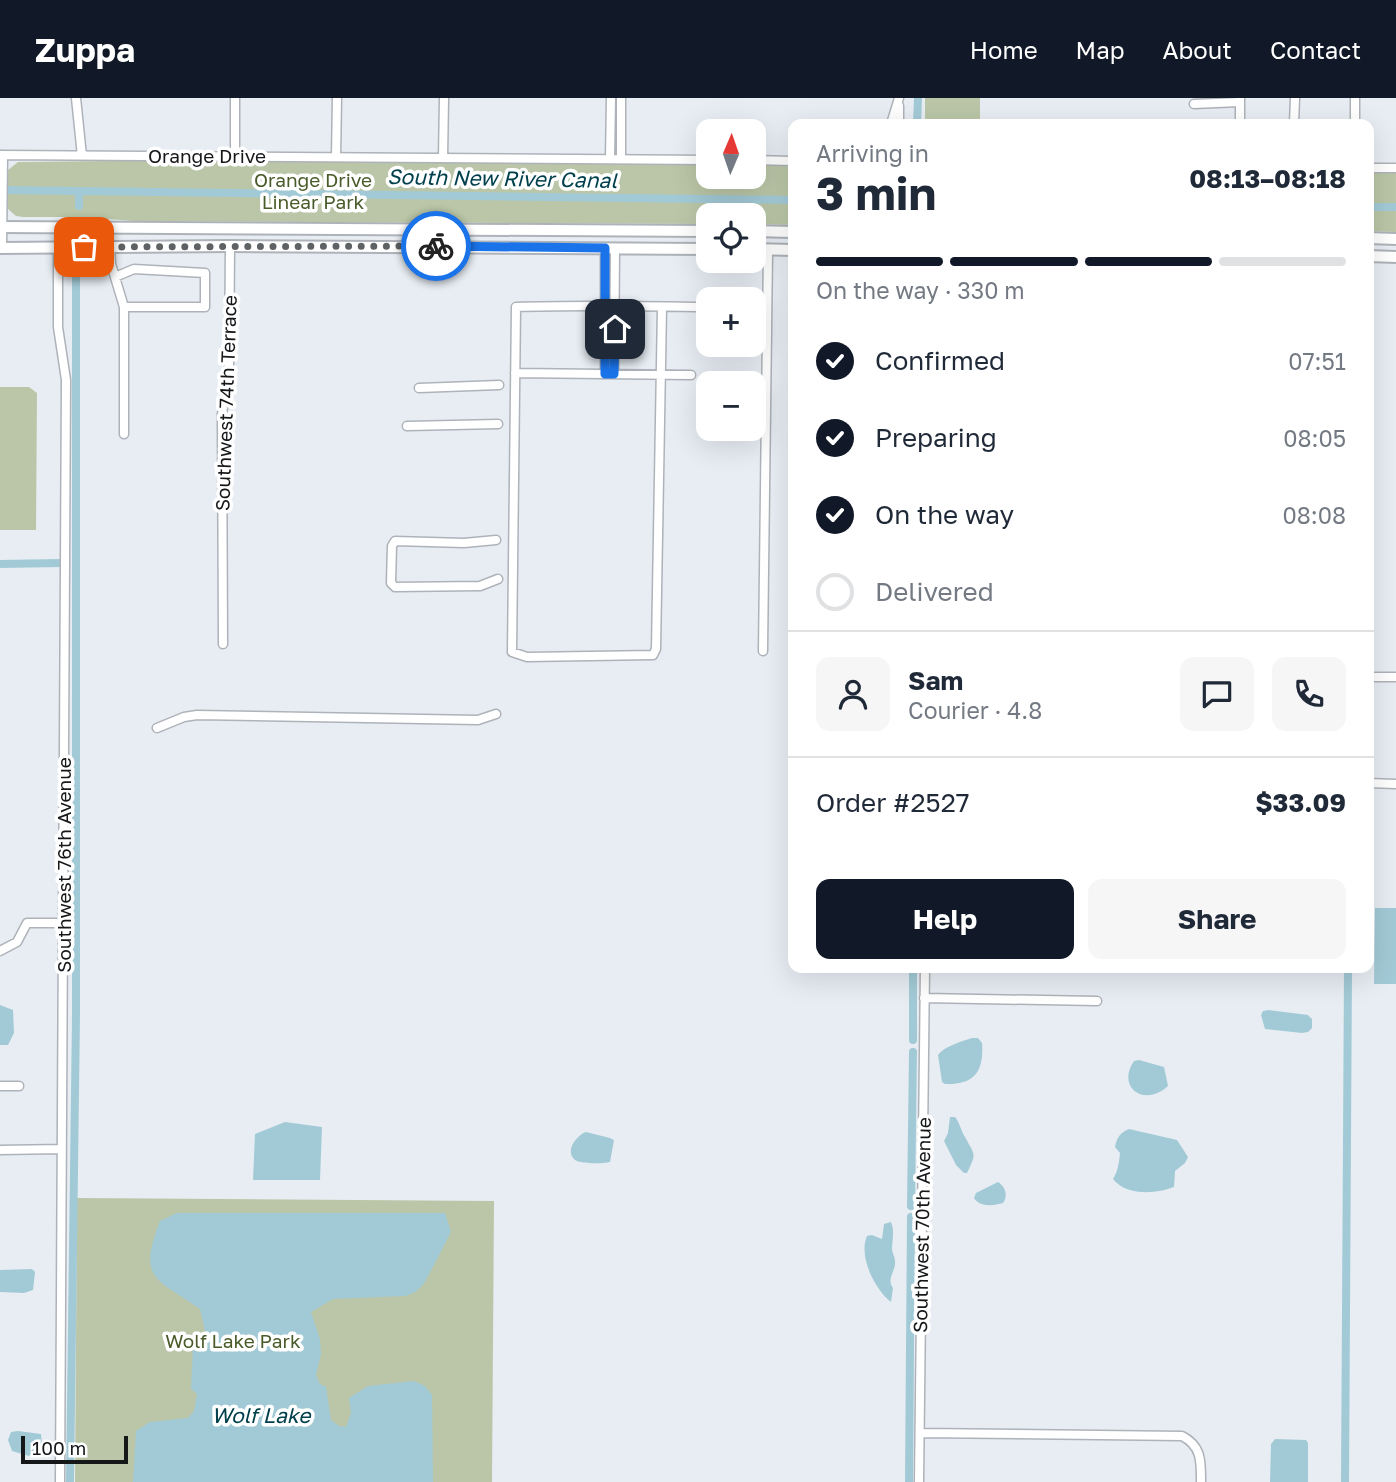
<!DOCTYPE html>
<html lang="en">
<head>
<meta charset="utf-8">
<style>
  :root { --surface:#fff; --page:#f6f6f7; --text:#1f2937; --muted:#747a83; --line:#e0e1e3; --accent:#111827 }
  body { margin:0; font-family:"Golos Text",sans-serif; background:var(--page); color:var(--text); height:100vh; display:flex; flex-direction:column; font-size:26px; white-space:nowrap }
  * { box-sizing:border-box; margin:0 }
  p { font-size:23px; color:var(--muted) }
  .icon { flex:none; width:38px; height:38px; fill:none; stroke:currentColor; stroke-width:2; stroke-linecap:round; stroke-linejoin:round }
  .map { position:relative; flex:1; overflow:hidden }
  .panel { position:absolute; left:788px; top:21px; width:586px; height:854px; display:flex; flex-direction:column; background:var(--surface); border-radius:14px; box-shadow:0 7px 28px #0002 }
  .panel>* { flex:none }
  .needle { width:46px; rotate:2deg }
  .tools { position:absolute; left:696px; top:21px; display:grid; gap:14px }
  .tools a { display:grid; place-items:center; width:70px; height:70px; border-radius:14px; background:var(--surface); box-shadow:0 7px 28px #0002; font-size:35px }
  .scale { position:absolute; left:21px; bottom:18px; width:107px; box-sizing:border-box; padding-left:7px; border:4px solid #151719; border-top:0; font-size:19px; line-height:24px; white-space:nowrap; color:#151719; -webkit-text-stroke:5px #fff; paint-order:stroke }
  .pin { position:absolute; display:grid; place-items:center; width:60px; height:60px; color:#fff; margin:-30px; border-radius:14px; box-shadow:0 4px 10px #0006 }
  .courier { position:absolute; display:grid; place-items:center; width:70px; height:70px; margin:-35px; border:5px solid #1a73e8; border-radius:50%; background:#fff; color:#222; box-shadow:0 2px 9px #0007 }
  .headline em { font-style:normal; font-weight:700 }
  .headline div { display:flex; flex-direction:column-reverse }
  .headline { display:flex; align-items:center; justify-content:space-between; height:119px; padding:0 28px }
  h1 { font-size:46px; font-weight:700; line-height:52px }
  .bar { display:grid; grid-template-columns:repeat(4,1fr); gap:10px 7px; align-content:center; height:84px; padding:0 28px }
  .bar i { height:9px; border-radius:5px; background:var(--line) }
  .bar .selected { background:var(--accent) }
  .bar p { grid-column:span 4 }
  .line { display:flex; align-items:center; gap:18px; padding:0 28px; border-top:2px solid var(--line) }
  .line div { flex:1 }
  .round { display:grid; place-items:center; flex:none; width:74px; height:74px; border-radius:14px; background:var(--page) }
  ol { padding:0 28px; list-style:none }
  li { display:flex; align-items:center; gap:21px; height:77px }
  li p { margin-inline-start:auto }
  li .icon { padding:7px; border-radius:50%; background:var(--accent); color:#fff; stroke-width:4 }
  li:last-child { color:var(--muted) }
  li i { width:38px; height:38px; border:4px solid var(--line); border-radius:50% }
  .button { display:flex; gap:14px; margin-top:auto; padding:14px 28px }
  .button a { flex:1; height:80px; border-radius:14px; background:var(--accent); color:#fff; font-size:28px; font-weight:700; line-height:80px; text-align:center }
  .button a+a { background:var(--page); color:var(--text) }
  header { display:flex; align-items:center; gap:42px; box-sizing:border-box; height:98px; padding:0 35px; background:var(--accent); color:#fff }
  header strong { font-size:33px }
  nav { display:flex; gap:38px; margin-inline-start:auto; font-size:24px }
  .map>svg:first-child { display:block }
  .green { fill:#bac6a7 }
  .water { fill:#a2cad6 }
  .lines { fill:none; stroke-linecap:round; stroke-linejoin:round }
  .canal { stroke:#a2cad6; stroke-width:8 }
  .minor-casing { stroke:#aeb3b9; stroke-width:11 }
  .major-casing { stroke:#aeb3b9; stroke-width:14 }
  .minor { stroke:#fff; stroke-width:8 }
  .major { stroke:#fff; stroke-width:10 }
  .done { stroke:#5e6265; stroke-width:7; stroke-dasharray:0 12.6 }
  .route { stroke:#1a73e8; stroke-width:9 }
  .labels { text-anchor:middle; stroke-width:7; stroke-linejoin:round; paint-order:stroke }
  .street-label { font-size:19px; fill:#151719; stroke:#fff }
  .park-label { font-size:19px; fill:#4a5b2a; stroke:#fff }
  .water-label { font-size:21px; font-style:italic; fill:#00404d; stroke:#fff }
</style>
</head>
<body>
<header>
<strong>Zuppa</strong>
<nav><a>Home</a><a>Map</a><a>About</a><a>Contact</a></nav>
</header>
<div class="map">
<svg width="1396" height="1384" viewBox="0 0 1396 1384">
  <rect width="100%" height="100%" fill="#e7edf3"/>
  <path class="green" d="M925,0h55v26h-55z
    M196,62l513,4v13h45v-13l39,1v60l-39,-1v-9h-45v9l-576,-3 -52,-4h-58l-7,-1 -8,-7v-39l10,-8z
    M1368,73l28,1v60l-27,-1z
    M0,289h29l8,6 -1,137h-36z
    M77,1100l417,3 -2,281h-417z"/>
  <path class="water" d="M1375,810h21v76h-22z
    M0,907l13,5 1,23 -6,12h-8z
    M1269,912l39,5 4,4v9l-4,4 -6,1 -37,-4 -4,-14 2,-4z
    M972,940h6l4,5c2,28 -7,42 -37,41l-3,-2 -4,-27c7,-9 22,-13 34,-17z
    M1139,962l25,7 4,19c-24,22 -52,1 -34,-25z
    M950,1019h5c5,6 6,14 10,20 10,19 12,15 2,36h-3l-8,-8 -12,-24 4,-8z
    M285,1024l37,5 -2,53h-67l2,-46z
    M1129,1031l48,11 11,17 -3,6 -10,8 -1,16c-18,7 -48,9 -61,-8 5,-8 6,-16 7,-26l-5,-6c2,-10 5,-14 14,-18z
    M586,1034l24,6 4,2 -4,22c-8,2 -29,2 -35,-2 -11,-9 2,-25 11,-28z
    M998,1084c8,5 10,14 5,21 -10,3 -24,4 -29,-5l2,-5z
    M177,1115h268l6,19 -26,50 -8,9 -11,5 -73,3 -22,13 9,27 1,15 -5,21 4,9 6,3 5,33 8,6 7,1 5,-14 -2,-15 19,-12 46,-5 11,5 7,9 1,87h-300l3,-51 14,-9 38,-4 6,-7 3,-17 -6,-5 2,-43 13,-10 -6,-27c-44,-31 -63,-29 -40,-88z
    M891,1124c4,9 1,18 1,28 1,4 3,8 3,11 1,11 -9,17 -2,27l-2,14c-16,-12 -33,-46 -24,-66l5,-1 10,4 2,-15z
    M32,1171l3,3 -2,18 -9,3 -24,-1v-22z
    M18,1333l23,3 1,11 -13,11 -17,-5 -4,-11 3,-8z
    M1275,1341l31,1 2,3v39h-38l1,-38z"/>
  <g class="lines">
    <path class="canal" d="M917,26l1,-26
      M0,92l793,10
      M79,93v15
      M1368,109h28
      M0,466l61,-1
      M913,942v-72
      M911,1108l2,-154
      M70,1384l6,-467v-757
      M909,1384l2,-265
      M1345,1384l3,-514"/>
    <defs>
      <path id="minor" d="M76,0l6,58
        M1240,0v26
        M1194,6l46,-2
        M899,8v18
        M891,26l8,-26
        M1294,26l1,-26
        M1355,26v-26
        M0,57l709,5
        M235,57v-57
        M336,59l1,-59
        M443,60l1,-60
        M610,61l1,-61
        M621,61v-61
        M754,62l39,1
        M1368,70h28
        M110,149l1,17 13,43v127
        M2,150l1,-93
        M58,150v79l8,53 -6,1102
        M115,179l19,-8 71,4v34h-81
        M662,209l-6,342 -3,6 -126,2 -15,-5 4,-345c60,-2 120,-1 181,0
        M515,275l176,2
        M605,276v-126
        M614,276l1,-126
        M419,290l80,-3
        M407,328l91,-2
        M496,442l-32,3 -69,-2 -3,5 -1,37 4,4 85,-1 18,-7
        M223,546l-1,-230 7,-48 1,-120
        M763,553l5,-401
        M1368,579h28
        M157,630l27,-11 13,-2 281,5 18,-6
        M1368,685l28,1
        M0,853l17,-9 10,-19h37
        M924,900l173,3
        M0,988h19
        M0,1052l62,-1
        M920,1335l262,3c20,10 19,26 19,46
        M919,1384l6,-514"/>
      <path id="major" d="M0,129l709,4
        M754,133l39,1
        M1368,140l28,1
        M0,150l230,-2 479,3
        M754,151l39,1
        M1368,158l28,1"/>
    </defs>
    <use href="#minor" class="minor-casing"/>
    <use href="#major" class="major-casing"/>
    <use href="#minor" class="minor"/>
    <use href="#major" class="major"/>
  </g>
  <g class="lines">
    <path class="done" d="M84,149l352,-1"/>
    <path class="route" d="M436,148l169,2v126h9l1,-45"/>
  </g>
  <g class="labels">
    <g class="street-label">
      <text x="207" y="65">Orange Drive</text>
      <text transform="translate(226 305) rotate(-88)" y="7">Southwest 74th Terrace</text>
      <text transform="translate(64 767) rotate(-90)" y="7">Southwest 76th Avenue</text>
      <text transform="translate(922 1127) rotate(-89)" y="7">Southwest 70th Avenue</text>
    </g>
    <g class="park-label">
      <text x="313" y="89">Orange Drive<tspan x="313" dy="22">Linear Park</tspan></text>
      <text x="233" y="1250">Wolf Lake Park</text>
    </g>
    <g class="water-label">
      <text transform="translate(502 81) rotate(1)" y="7">South New River Canal</text>
      <text x="261" y="1325">Wolf Lake</text>
    </g>
  </g>
</svg>
<div class="tools">
<a><svg class="needle" viewBox="-14 -14 28 28"><path d="M0-13l5 13h-10z" fill="#e53935"/><path d="M0 13l5-13h-10z" fill="#747a83"/></svg></a>
<a><svg class="icon" aria-label="locate" viewBox="0 0 24 24"><circle cx="12" cy="12" r="6"/><path d="M12 2v4M12 18v4M2 12h4M18 12h4"/></svg></a>
<a>+</a>
<a>−</a>
</div>
<div class="scale">100 m</div>
<div class="pin" style="left:84px;top:149px;background:#ea580c"><svg class="icon" aria-label="bag" viewBox="0 0 24 24"><path d="M5 8h14l-1 12H6zM9 8a3 3 0 0 1 6 0"/></svg></div>
<div class="pin" style="left:615px;top:231px;background:#1f2937"><svg class="icon" aria-label="home" viewBox="0 0 24 24"><path d="M3 11l9-7 9 7M6 9v11h12V9"/></svg></div>
<div class="courier" style="left:436px;top:148px"><svg class="icon" aria-label="bike" viewBox="0 0 24 24"><circle cx="6" cy="16" r="4"/><circle cx="18" cy="16" r="4"/><path d="M6 16l4-8h5l3 8M10 8l3 8H6M13 5h3"/></svg></div>
<section class="panel">
<div class="headline"><div><h1>3 min</h1><p>Arriving in</p></div><em>08:13–08:18</em></div>
<div class="bar"><i class="selected"></i><i class="selected"></i><i class="selected"></i><i></i><p>On the way · 330 m</p></div>
<ol>
<li><svg class="icon" aria-label="check" viewBox="0 0 24 24"><path d="M5 12l5 5 9-10"/></svg>Confirmed<p>07:51</p></li>
<li><svg class="icon" aria-label="check" viewBox="0 0 24 24"><path d="M5 12l5 5 9-10"/></svg>Preparing<p>08:05</p></li>
<li><svg class="icon" aria-label="check" viewBox="0 0 24 24"><path d="M5 12l5 5 9-10"/></svg>On the way<p>08:08</p></li>
<li><i></i>Delivered</li>
</ol>
<div class="line" style="height:126px"><a class="round"><svg class="icon" aria-label="person" viewBox="0 0 24 24"><circle cx="12" cy="8" r="4"/><path d="M4 21q1-7 8-7t8 7"/></svg></a><div><b>Sam</b><p>Courier · 4.8</p></div><a class="round"><svg class="icon" aria-label="chat" viewBox="0 0 24 24"><path d="M4 5h16v11H9l-5 4z"/></svg></a><a class="round"><svg class="icon" aria-label="phone" viewBox="0 0 24 24"><path d="M5 4h4l2 5-3 2q2 4 5 5l2-3 5 2v4C11 20 4 13 5 4z"/></svg></a></div>
<div class="line" style="height:91px"><div>Order #2527</div><b>$33.09</b></div>
<div class="button"><a>Help</a><a>Share</a></div>
</section>
</div>
</body>
</html>
